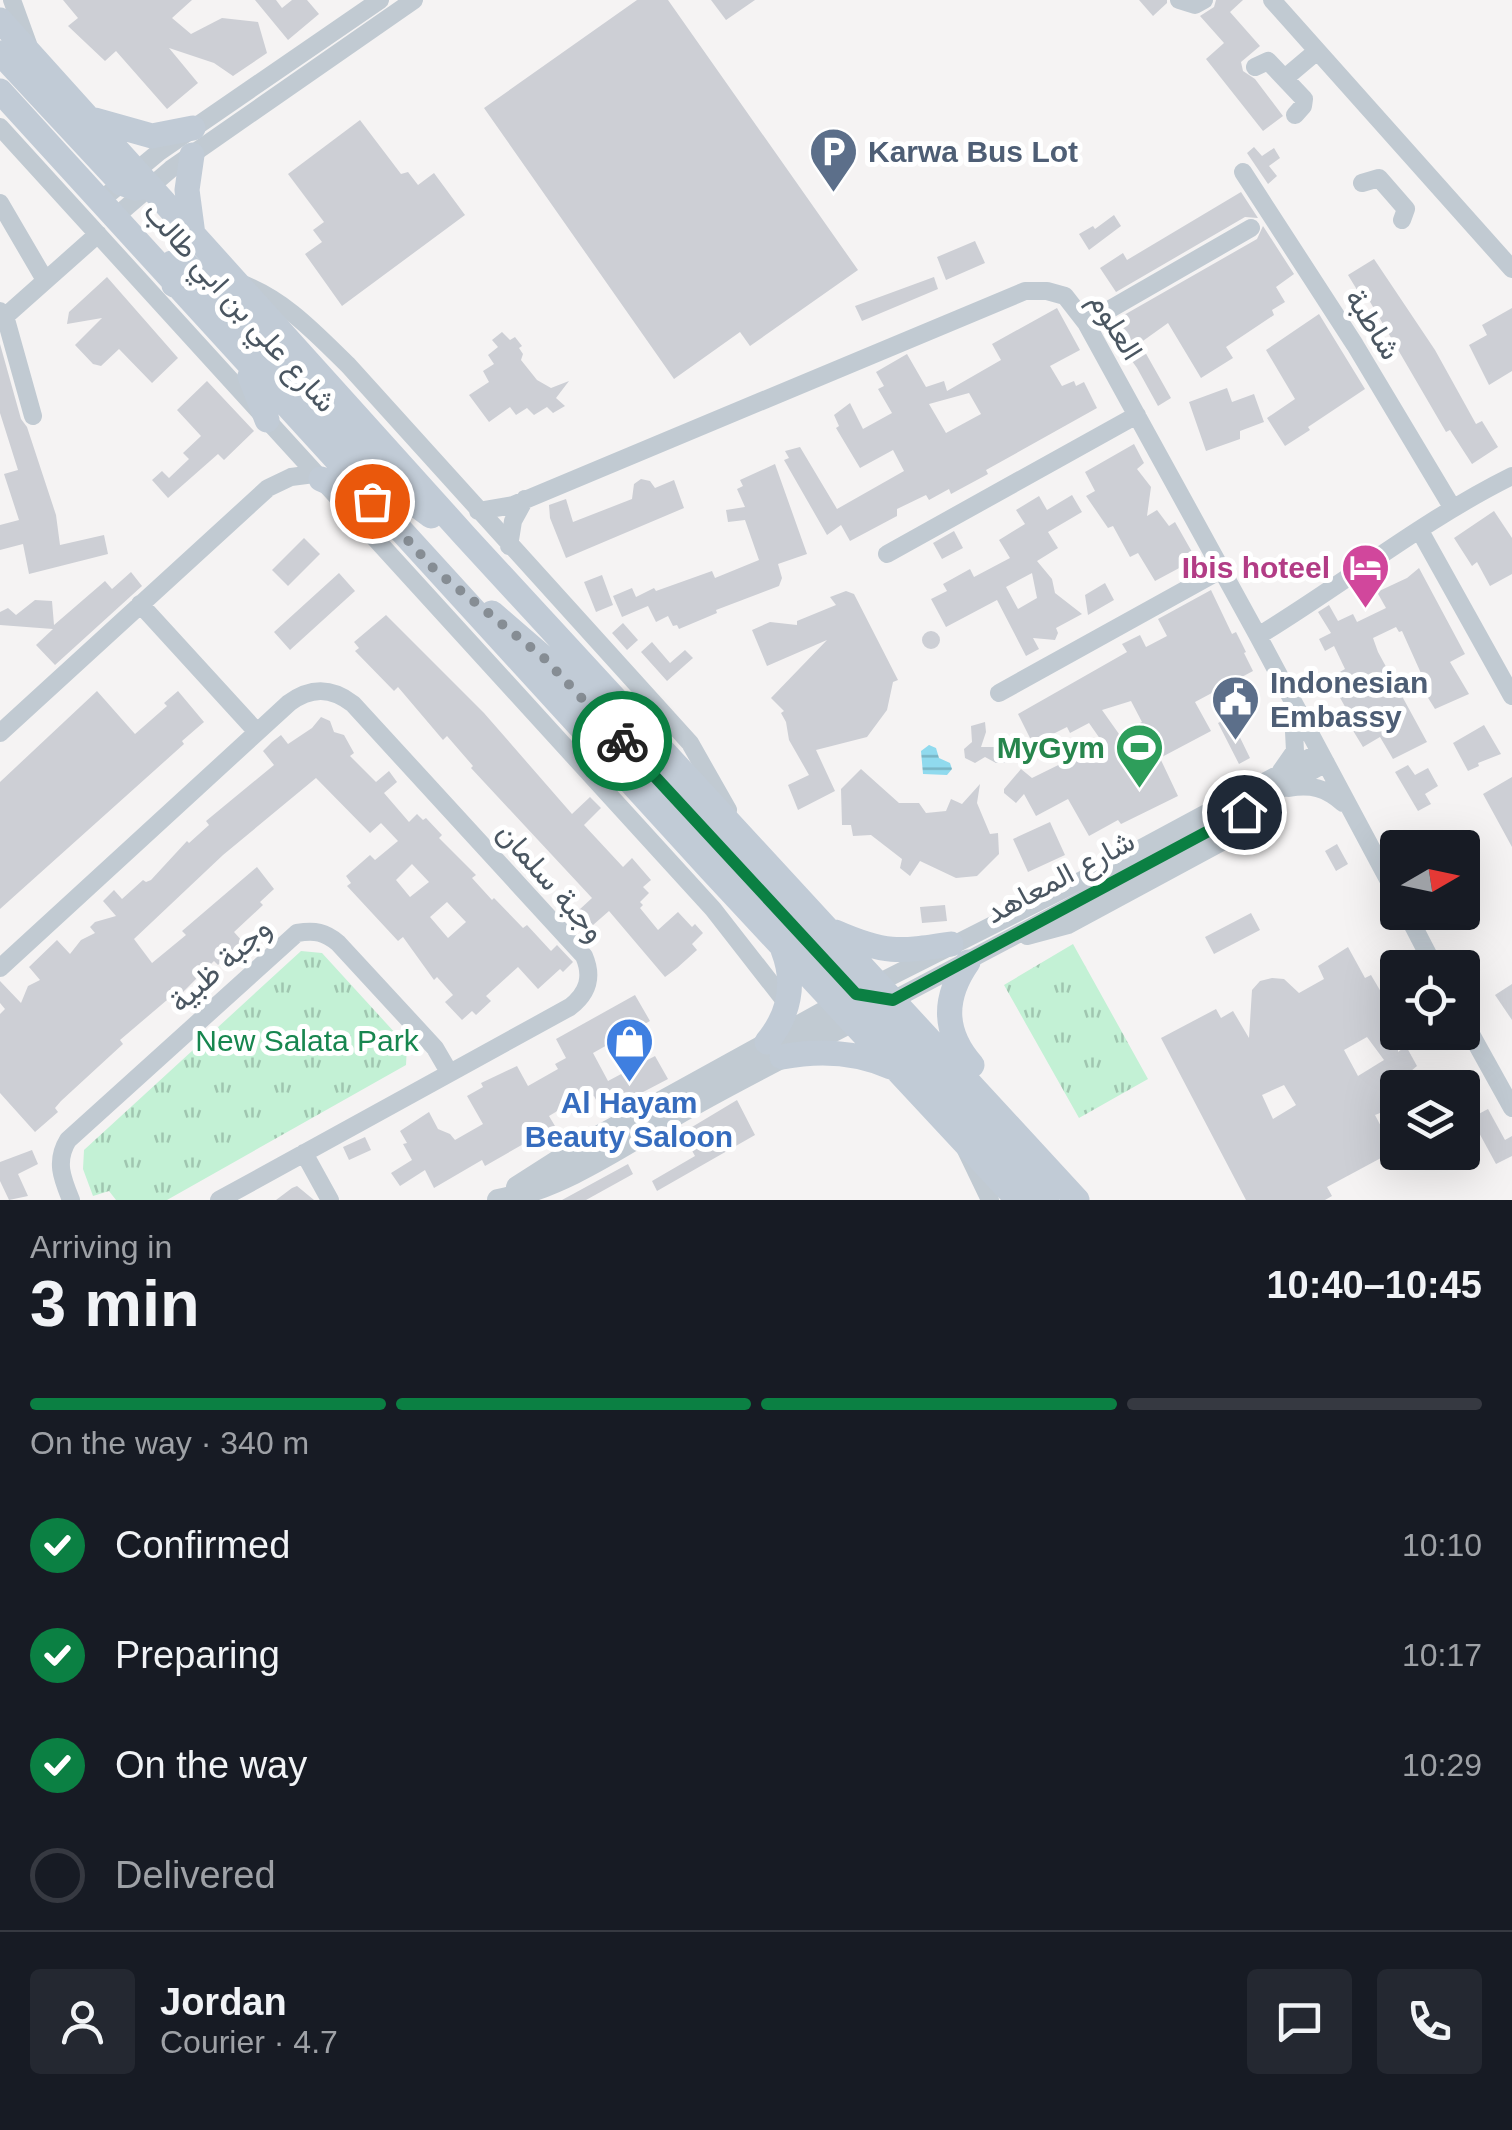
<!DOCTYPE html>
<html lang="en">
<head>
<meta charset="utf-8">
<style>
  :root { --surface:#171b24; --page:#242831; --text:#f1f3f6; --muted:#9ea1a6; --line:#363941; --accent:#0b8043 }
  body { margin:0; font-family:Arial,Vazirmatn,sans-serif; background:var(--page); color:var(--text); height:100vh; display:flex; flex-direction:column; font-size:38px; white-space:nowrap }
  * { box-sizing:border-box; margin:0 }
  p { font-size:32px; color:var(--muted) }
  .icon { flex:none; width:55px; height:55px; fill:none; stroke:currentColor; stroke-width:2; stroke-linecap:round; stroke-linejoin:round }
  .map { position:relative; height:1200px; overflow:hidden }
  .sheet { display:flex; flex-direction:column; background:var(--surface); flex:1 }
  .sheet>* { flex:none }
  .needle { width:65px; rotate:81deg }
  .fabs { position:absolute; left:1380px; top:830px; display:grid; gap:20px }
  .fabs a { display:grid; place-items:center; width:100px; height:100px; border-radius:10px; background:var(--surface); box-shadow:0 10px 40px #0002; font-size:50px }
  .pin { position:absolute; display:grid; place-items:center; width:85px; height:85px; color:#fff; margin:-42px; border:5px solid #fff; border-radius:50%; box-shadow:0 2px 10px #0007 }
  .courier { position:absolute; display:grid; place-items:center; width:100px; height:100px; margin:-50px; border:8px solid #0b8043; border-radius:50%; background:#fff; color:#222; box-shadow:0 2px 12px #0007 }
  .headline em { font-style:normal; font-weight:800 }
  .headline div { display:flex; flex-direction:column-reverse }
  .headline { display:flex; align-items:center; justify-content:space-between; height:170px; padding:0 30px }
  h1 { font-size:65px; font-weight:800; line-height:75px }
  .bar { display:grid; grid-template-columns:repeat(4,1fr); gap:15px 10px; align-content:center; height:120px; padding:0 30px }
  .bar i { height:12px; border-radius:8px; background:var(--line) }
  .bar .current { background:var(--accent) }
  .bar p { grid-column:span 4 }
  .line { display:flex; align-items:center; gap:25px; padding:0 30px; border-top:2px solid var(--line) }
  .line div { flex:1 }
  .round { display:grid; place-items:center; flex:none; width:105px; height:105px; border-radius:10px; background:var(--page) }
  ol { padding:0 30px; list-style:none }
  li { display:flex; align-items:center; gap:30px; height:110px }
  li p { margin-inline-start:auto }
  li .icon { padding:10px; border-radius:50%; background:var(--accent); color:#fff; stroke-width:4 }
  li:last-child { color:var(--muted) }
  li i { width:55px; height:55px; border:5px solid var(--line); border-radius:50% }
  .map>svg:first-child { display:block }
  .grass { fill:url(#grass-tufts) }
  .water { fill:url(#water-rules) }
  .building { fill:#cdcfd5; fill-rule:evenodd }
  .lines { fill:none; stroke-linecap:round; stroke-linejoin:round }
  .minor { stroke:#c1cad2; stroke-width:18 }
  .tertiary { stroke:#c1cad2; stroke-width:22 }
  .secondary { stroke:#c1cbd6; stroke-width:25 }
  .done { stroke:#868d94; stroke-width:10; stroke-dasharray:0 18 }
  .route { stroke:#0b8043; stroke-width:12 }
  .labels { text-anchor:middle; stroke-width:10; stroke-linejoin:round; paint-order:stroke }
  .service-label { font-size:30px; font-weight:bold; fill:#4e5e75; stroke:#fff; text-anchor:start }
  .street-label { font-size:30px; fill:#4a5661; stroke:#fff }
  .hotel-label { font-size:30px; font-weight:bold; fill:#b23c85; stroke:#fff; text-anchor:end }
  .leisure-label { font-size:30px; font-weight:bold; fill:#27864d; stroke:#fff; text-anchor:end }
  .park-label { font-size:30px; fill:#17864f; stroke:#fff }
  .shop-label { font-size:30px; font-weight:bold; fill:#366cbe; stroke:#fff }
</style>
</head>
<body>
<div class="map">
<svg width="1512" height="1200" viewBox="0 0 1512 1200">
  <defs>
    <pattern id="grass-tufts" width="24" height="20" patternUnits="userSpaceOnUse" patternTransform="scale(2.5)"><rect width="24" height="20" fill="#c3f1d5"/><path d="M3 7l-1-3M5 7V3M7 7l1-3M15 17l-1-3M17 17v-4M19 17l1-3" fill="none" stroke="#a0c6b0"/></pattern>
    <pattern id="water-rules" width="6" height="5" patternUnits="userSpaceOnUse" patternTransform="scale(2.5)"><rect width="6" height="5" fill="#90daee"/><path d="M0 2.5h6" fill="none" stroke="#78b4c4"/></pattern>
  </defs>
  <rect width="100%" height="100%" fill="#f5f3f3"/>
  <path class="grass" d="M1073,944l75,135 -69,39 -75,-133z
    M301,951l21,2 85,93 -1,19 -239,135h-51l-7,-9 -16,5 -10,-27 1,-19z"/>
  <path class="water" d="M929,745l7,3 3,10 11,5 2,6 -5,6 -24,-1 -2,-23z"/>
  <path class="building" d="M63,0h129l-20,18 19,16 31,-16 36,4 9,31 -34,23 -19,-13 -45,-15 29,35 -31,26 -51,-58 -11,10 -37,-35 10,-8z
    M255,0h21l6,8 10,-8h15l12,14 -31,26z
    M637,0h31l190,270 -108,76 -10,-14 -66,47 -190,-271z
    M711,0h44l-29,20z
    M1139,0h28v3l-14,13z
    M1216,0h27l-13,12 30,34 -19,16 2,9 12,8 28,37 -20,15 -57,-72 18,-16 -24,-27 14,-9z
    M360,120l41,54 7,-2 10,13 16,-12 31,42 -123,91 -37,-52 17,-12 -9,-12 11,-8 -36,-48z
    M1254,147l8,9 12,-8 6,10 -11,8 8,10 -9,8 -21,-31z
    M1241,192l17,26 -13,-1 -129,75 -16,-24 23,-15 4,7z
    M1114,215l7,11 -32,24 -10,-16 14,-8 2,3z
    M1263,226l31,48 -18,13 9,15 -13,8 2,5 -48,32 7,11 -32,20 -33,-55 -28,20 31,55 -13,8 -21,-38 -25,-35 16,-12 -4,-6 133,-76z
    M975,241l10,22 -39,17 -9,-23z
    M1374,259l61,91 41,74 6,-3 16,26 -26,17 -22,-34 -4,2 -77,-132 -4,3 -17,-28z
    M107,277l71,81 -26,25 -33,-34 -18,17 -8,-2 -18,-19 27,-27 -35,6 2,-12z
    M934,277l4,12 -76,32 -7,-15z
    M1057,308l23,42 -30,16 12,20 12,-5 2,5 8,-4 13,26 -111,62 2,4 -37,20 -2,-5 -20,11 -3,-5 -29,14v7l-47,25 -9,-16 -14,10 -43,-75 5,-2 -4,-7 15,-4 37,62 67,-38 -11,-21 -33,18 -24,-40 3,-2 -5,-11 16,-12 13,26 29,-16 -14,-24 6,-3 -8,-14 31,-18 19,33 18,-6 3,10 54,-31 -9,-16zM969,393l12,21 -35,19 -17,-29z
    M1512,308v63l-23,14 -20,-40 18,-10 -5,-10z
    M1319,314l46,75 -57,38 2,3 -25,16 -18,-28 28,-19 -29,-49z
    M502,332l8,8 5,-3 7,9 -3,2 4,6 -2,6 16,20 14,8 18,-7 -13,17 9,8 -12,7 -6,-6 -13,8 -7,-7 -11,7 -6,-8 -21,15 -20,-27 20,-13 -6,-11 11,-7 -6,-9 10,-8 -6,-7z
    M0,344l21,75 6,8 29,88 4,30 44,-10 4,19 -79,20 -6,-30 -23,6v-25l19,-5 -15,-46 14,-4 -18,-57z
    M207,381l47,50 -30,29 -6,-6 -50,44 -16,-18 10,-9 7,7 20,-19 -6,-6 18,-17 -24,-26z
    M1227,388l5,14 22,-8 10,28 -24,9v8l-34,12 -17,-49z
    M1134,444l10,19 -7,6 14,18 -4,29 10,-6 12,16 6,-4 21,37 -41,22 -17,-28 -8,4 -17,-31 -5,2 -22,-32 9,-5 -10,-19z
    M775,464l32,90 -29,10 4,14 -3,8 -63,24 1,3 -38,16 -2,-4 -4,1 -5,-10 -12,6 -8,-16 -26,11 -9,-21 19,-8 4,9 18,-9 2,3 56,-20 3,7 44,-18 -14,-40 -17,2 -2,-12 19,-3 -8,-18 6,-3 -3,-6z
    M641,479l9,2 5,7 19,-8 10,28 -118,50 -16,-40 -1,-13 17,-6 7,23 59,-23 2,-15z
    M1072,495l10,17 -34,20 10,16 -21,13 15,18 3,14 27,21 -26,14 2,5 -3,7 -22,-2 6,11 -13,7 -29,-56 -51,27 -15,-28 16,-8 -4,-7 27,-15 4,8 36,-19 -11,-18 26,-16 -9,-14 23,-14 8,14zM1032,573l5,25 -19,11 -12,-22z
    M1494,511l18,27v36l-22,12 -13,-24 -5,4 -18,-28z
    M954,531l9,17 -21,11 -9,-16z
    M304,538l16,16 -32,32 -16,-16z
    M1419,568l46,86 -15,8 19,32 -34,15 -10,-16 4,-2 -27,-60 -3,1 -3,-5 -23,11 5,14 49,90 -34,17 -13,-22 -17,10 -14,-23 4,-3 -24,-43 16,-9 -11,-23 -9,5 -6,-12 12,-6 -13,-21 11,-7 9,16 15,-7 4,8 29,-14 -9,-16 30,-14z
    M131,572l11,14 -87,79 -19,-20 17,-16 -53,-4v-13l8,-4 8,7 19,-15 17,1 2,24 51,-44 7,8z
    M339,573l16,18 -65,59 -16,-18z
    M602,575l11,30 -17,7 -12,-30z
    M1105,583l9,17 -26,15 -3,-20z
    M1211,590l21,44 4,-2 10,20 -2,1 9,18 -58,31 16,29 -51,27 18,38 -57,28 -3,-4 -29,16 -21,-37 -32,17 -12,-22 -8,9 -12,-10v-4l17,-20 11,9 71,-35 -14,-20 -19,10 -3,-6 -34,17 -15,-30 109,-62 -5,-8 18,-9 6,12 21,-11 -9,-17zM1131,701l11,21 -23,12 -17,-24z
    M846,591l8,3 44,86 -5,2 -6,28 -20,27 -51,13 19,41 -37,19 -10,-25 21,-10 -20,-35 -3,-18 -5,-9 3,-2 -13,-13 56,-58 -60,26 -15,-36 18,-8 27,3v-4l39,-16 -6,-8z
    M386,615l98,98 88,101 18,-17 11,11 -17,17 39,42 9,-9 19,22 -8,7 6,6 -9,9 3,3 -3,3 18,22 20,-18 14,15 3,-3 8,9 -11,11 5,6 -20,18 -12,9 -56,-66 -16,14 -14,-15 13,-12 -121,-130 2,-2 -26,-30 -4,4 -45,-53 -4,4 -39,-40 4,-3 -5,-6z
    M623,623l15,17 -11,10 -15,-17z
    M922 640a9 9 0 1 1 18 0a9 9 0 1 1-18 0Z
    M652,642l18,21 15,-13 8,8 -26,23 -26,-29z
    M97,691l38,43 32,-28 -3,-3 14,-12 26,31 -22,19 2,3 -184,165v-127z
    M321,717l9,4 4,11 10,3 10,18 -4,3 26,26 13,-11 8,11 -13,11 25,29 8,-8 6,6 3,-2 16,17 -3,3 37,37 -4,3 20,22 2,-2 29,30 4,-3 24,26 6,-6 16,17 -10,10 -3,-3 -22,20 -20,-22 -32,29 5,5 -15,14 -4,-4 -10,9 -17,-18 8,-7 -16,-18 -3,3 -31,-43 -5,4 -51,-55 4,-3 -5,-7 24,-21 5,5 23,-19 -17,-18 -11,10 -54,-55 -93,77 -89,84 18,24 34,-28 -4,-4 14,-12 61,-52 17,22 -14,13 3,3 -29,27 9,10 -25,23 -4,-4 -37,37 -3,-3 -7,5 -47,40 3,4 -62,57 -6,7 3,4 -23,20 -35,-39v-79l5,-5 -5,-6v-22l21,22 7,-17 12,-6 -11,-13 28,-27 13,14 11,-14 14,-7 -5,-6 5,-5 21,-6 -13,-15 11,-11 8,9 21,-19 3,2 5,-2 36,-39 2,2 20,-18 -3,-4 68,-56 -11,-14 9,-9 9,-7 7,9 24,-16zM412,864l17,18 -19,15 -14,-17zM447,902l19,20 -18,16 -18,-21z
    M1230,717l20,41 -11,6 -21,-41z
    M985,722l1,10 -5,15h20l5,6 -1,10h-9l-11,-6 -10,6 -10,-5 -1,-9 8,-7 -1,-16z
    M1484,725l17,29 -23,9 1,3 -11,5 -15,-28z
    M1408,765l7,10 13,-7 10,18 -13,8 6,10 -13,7 -23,-39z
    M861,769l38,34h20l7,10 20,-2 5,-12 11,5 18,-20 -3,19 13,31 8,-1 1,21 -22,22 -21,2 -36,-17 -10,15 -10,-8 2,-9 -31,-24 -18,1 -2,-11h-9l-1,-36z
    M1512,777v70l-29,-53z
    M1050,822l15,33 -37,17 -15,-33z
    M1337,844l11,20 -12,7 -11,-20z
    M945,905l2,16 -25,2 -2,-16z
    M1251,913l9,17 -46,24 -9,-17z
    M1348,947l17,31 6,-3 13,22 -4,3 18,28v24l8,-6 11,20 -6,5 10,17h-23v18l-23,9 19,36 -67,36 5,9 -7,4h-79l-85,-162 55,-29 5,9 12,-7 16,27 3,-48 8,-9 12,-3 12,1 15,14 25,-14 -6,-13zM1367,1037l17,23 -26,16 -14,-26zM1284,1085l12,20 -23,14 -11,-24z
    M1512,984v36l-17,-25z
    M635,995l15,26 -57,32 15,28 47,-25 13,23 -65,34 -9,-17 -18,9 -2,-4 -25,15 6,10 -70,40 -3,-6 -48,28 -9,-18 -25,16 -9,-13 21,-13 -9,-16 4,-1 -7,-12 29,-19 9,17 12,5 5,6 28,-16 -16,-28 16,-9 -2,-4 36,-17 11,20 30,-17 -3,-5 11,-6 -10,-19z
    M737,1100l18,35 -98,56 -5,-10 43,-25 -13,-23z
    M1488,1109l17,31 7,-4v20l-16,8 -25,-46z
    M365,1137l6,13 -22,10 -6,-13z
    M32,1150l6,14 -20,10 10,22 -19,4 -9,-19v-19z
    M628,1164l5,10 -47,26h-24z
    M297,1186l17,14h-38l16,-12z"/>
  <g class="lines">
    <path class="minor" d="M12,0l16,44
      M1179,0l16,5 9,-5
      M1272,0l240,269
      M1255,67l13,-6 36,38 -1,7 -8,9
      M1285,78l32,-27
      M0,127l713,782 75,96
      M1243,172l112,173 97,162
      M1362,183l17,-5 27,31 -4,11
      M100,201l59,-49 221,-152
      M0,203l45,77
      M115,217l56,-48 243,-169
      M240,283c45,17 74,49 108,82l342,378 38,67
      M0,311l5,5 28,100
      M0,321l98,-87
      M1086,323l165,-95
      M478,511l35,-6 512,-214h22l18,5 21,27 172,313 140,262
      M1420,531l92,165
      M509,546l4,-25 12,-22
      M887,554l250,-139
      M140,604l117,128
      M1258,636c86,-52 165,-116 254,-160
      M999,693l222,-123
      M0,733l268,-245 23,-11 23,-3
      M1281,771l14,-20 -2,-39
      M1289,788c22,-4 37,0 54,15
      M1406,912l29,56
      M1027,936l41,-11 176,-95 22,-28
      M0,968l289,-265c22,-16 42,-16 64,1l231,252c9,21 4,37 -14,51l-351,193
      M878,983l206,-104 236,-127
      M893,1000l199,-105 234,-132
      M1462,1018l50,90
      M966,1150l24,50
      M304,1153l26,47
      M71,1200c-9,-22 -16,-39 -3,-60l229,-207c18,-3 28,-1 41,10l97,105 14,24"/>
    <path class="tertiary" d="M517,1187l61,-39 272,-150
      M498,1200c68,-13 129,-58 188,-91 58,-33 119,-63 178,-94"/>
    <path class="secondary" d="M0,20l465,516 612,664
      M0,53l121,130 14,5 15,-2
      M0,91l710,778 308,331
      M95,120l57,16 41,-8
      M192,155l-5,35 6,45
      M174,285l-2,-22 12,-1 220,234 27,20
      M250,376l17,44
      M321,479l45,20
      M492,613l52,45 312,337 37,5
      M835,932c50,22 63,20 116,12
      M968,962c-25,36 -25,70 4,103
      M851,1005l22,5 14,13 160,177
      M767,1042c22,-27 29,-59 16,-92
      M782,1057c36,-7 75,-5 109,10"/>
  </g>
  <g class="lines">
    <path class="done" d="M372,501l63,69 109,88 78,83"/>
    <path class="route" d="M622,741l234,253 37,6 351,-188"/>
  </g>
  <defs>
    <symbol id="parking-pin" viewBox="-11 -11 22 30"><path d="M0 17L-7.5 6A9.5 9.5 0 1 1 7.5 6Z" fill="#5c6f8a" stroke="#fff"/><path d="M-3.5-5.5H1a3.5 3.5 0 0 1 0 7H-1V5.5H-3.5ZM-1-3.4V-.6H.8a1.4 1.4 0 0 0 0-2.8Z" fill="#fff"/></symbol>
    <symbol id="hotel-pin" viewBox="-11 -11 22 30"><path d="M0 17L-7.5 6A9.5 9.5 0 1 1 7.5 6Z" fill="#d1479c" stroke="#fff"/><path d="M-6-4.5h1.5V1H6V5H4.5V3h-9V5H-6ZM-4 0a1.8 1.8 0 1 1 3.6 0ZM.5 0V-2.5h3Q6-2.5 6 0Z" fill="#fff"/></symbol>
    <symbol id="civic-pin" viewBox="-11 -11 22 30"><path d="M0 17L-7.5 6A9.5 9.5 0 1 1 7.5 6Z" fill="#5c6f8a" stroke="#fff"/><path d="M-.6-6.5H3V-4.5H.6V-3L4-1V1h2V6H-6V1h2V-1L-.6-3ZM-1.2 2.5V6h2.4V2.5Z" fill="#fff"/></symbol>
    <symbol id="stadium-pin" viewBox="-11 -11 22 30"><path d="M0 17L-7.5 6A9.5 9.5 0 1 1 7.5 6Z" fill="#2e9e5b" stroke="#fff"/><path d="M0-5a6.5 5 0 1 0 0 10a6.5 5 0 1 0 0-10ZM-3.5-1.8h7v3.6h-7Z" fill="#fff"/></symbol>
    <symbol id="shop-pin" viewBox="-11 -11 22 30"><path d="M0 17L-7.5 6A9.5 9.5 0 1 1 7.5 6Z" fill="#3f7fe0" stroke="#fff"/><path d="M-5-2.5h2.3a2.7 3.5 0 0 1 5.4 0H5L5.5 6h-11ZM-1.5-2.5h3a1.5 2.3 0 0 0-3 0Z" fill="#fff"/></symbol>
  </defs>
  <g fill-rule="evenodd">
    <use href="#parking-pin" x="806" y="124" width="55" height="75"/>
    <use href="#hotel-pin" x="1338" y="540" width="55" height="75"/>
    <use href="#civic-pin" x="1208" y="672" width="55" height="75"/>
    <use href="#stadium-pin" x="1112" y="720" width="55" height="75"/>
    <use href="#shop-pin" x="602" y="1014" width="55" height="75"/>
  </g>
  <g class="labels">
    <g class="service-label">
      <text x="868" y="162">Karwa Bus Lot</text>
      <text x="1270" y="693">Indonesian<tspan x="1270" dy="34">Embassy</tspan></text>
    </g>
    <g class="street-label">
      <text transform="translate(240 307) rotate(48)" y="10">شارع علي بن ابي طالب</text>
      <text transform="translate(1373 324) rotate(58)" y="10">شاطبة</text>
      <text transform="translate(1116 326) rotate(58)" y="10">العلوم</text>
      <text transform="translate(1060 877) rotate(-28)" y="10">شارع المعاهد</text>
      <text transform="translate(551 882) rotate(49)" y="10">وجبة سلمان</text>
      <text transform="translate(220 965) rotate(-42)" y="10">وجبة ظبية</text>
    </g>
    <g class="hotel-label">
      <text x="1330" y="578">Ibis hoteel</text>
    </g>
    <g class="leisure-label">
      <text x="1105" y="758">MyGym</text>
    </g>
    <g class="park-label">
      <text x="307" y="1051">New Salata Park</text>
    </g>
    <g class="shop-label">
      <text x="629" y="1113">Al Hayam<tspan x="629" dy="34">Beauty Saloon</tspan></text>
    </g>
  </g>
</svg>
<div class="fabs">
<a><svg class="needle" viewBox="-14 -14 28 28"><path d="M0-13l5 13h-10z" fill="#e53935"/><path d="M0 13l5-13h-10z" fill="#9ea1a6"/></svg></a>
<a><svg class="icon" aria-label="locate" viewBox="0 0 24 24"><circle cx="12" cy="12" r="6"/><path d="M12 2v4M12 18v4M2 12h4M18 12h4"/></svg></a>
<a><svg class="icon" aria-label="layers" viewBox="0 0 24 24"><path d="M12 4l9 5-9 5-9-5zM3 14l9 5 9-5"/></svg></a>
</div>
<div class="pin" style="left:372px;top:501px;background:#ea580c"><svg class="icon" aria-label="bag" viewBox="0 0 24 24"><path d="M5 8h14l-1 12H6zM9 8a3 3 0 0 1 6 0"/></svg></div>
<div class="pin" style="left:1244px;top:812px;background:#1f2937"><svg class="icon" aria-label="home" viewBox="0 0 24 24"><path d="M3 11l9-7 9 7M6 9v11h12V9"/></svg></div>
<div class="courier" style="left:622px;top:741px"><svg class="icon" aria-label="bike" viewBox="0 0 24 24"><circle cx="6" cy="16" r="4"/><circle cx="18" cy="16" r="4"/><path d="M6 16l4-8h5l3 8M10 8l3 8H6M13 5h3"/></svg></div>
</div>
<section class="sheet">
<div class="headline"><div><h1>3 min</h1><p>Arriving in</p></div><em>10:40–10:45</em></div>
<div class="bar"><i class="current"></i><i class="current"></i><i class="current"></i><i></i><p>On the way · 340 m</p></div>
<ol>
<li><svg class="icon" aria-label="check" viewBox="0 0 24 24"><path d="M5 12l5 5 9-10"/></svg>Confirmed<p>10:10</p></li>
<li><svg class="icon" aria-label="check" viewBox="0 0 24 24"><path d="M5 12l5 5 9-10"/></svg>Preparing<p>10:17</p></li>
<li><svg class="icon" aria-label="check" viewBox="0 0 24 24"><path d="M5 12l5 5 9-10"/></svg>On the way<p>10:29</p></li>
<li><i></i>Delivered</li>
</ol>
<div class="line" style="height:180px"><a class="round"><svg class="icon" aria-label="person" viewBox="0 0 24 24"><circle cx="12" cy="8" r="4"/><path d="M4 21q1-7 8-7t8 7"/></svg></a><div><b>Jordan</b><p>Courier · 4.7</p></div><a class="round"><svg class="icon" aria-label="chat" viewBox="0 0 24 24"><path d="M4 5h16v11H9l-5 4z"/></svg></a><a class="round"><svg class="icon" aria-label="phone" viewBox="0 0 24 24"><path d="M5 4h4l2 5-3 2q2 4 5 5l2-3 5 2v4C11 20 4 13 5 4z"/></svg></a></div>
</section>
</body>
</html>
